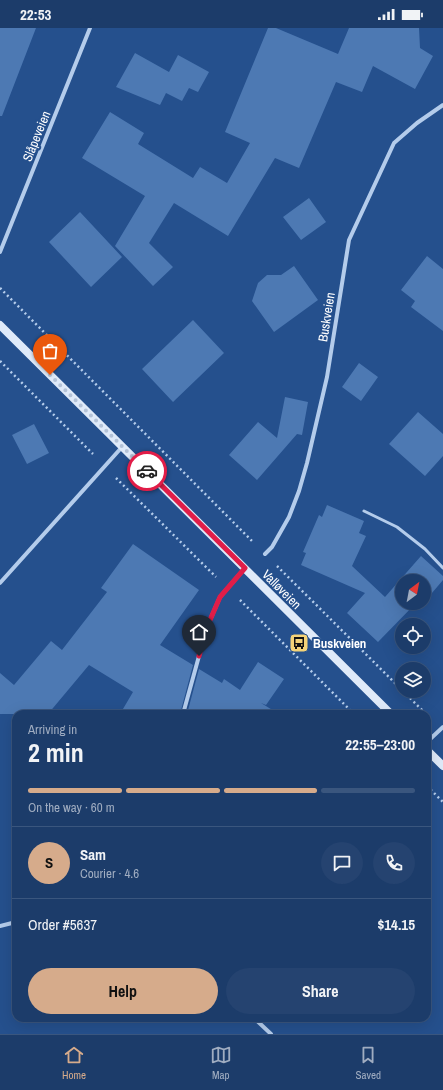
<!DOCTYPE html>
<html lang="en">
<head>
<meta charset="utf-8">
<style>
  :root { --surface:#1c3c6a; --page:#254370; --text:#f1f3f6; --muted:#a0adc1; --line:#3a567e; --accent:#d6ab8b }
  body { margin:0; font-family:"Archivo Narrow",sans-serif; background:var(--page); color:var(--text); height:100vh; display:flex; flex-direction:column; font-size:15px; white-space:nowrap }
  * { box-sizing:border-box; margin:0 }
  p { font-size:13px; color:var(--muted) }
  .icon { flex:none; width:22px; height:22px; fill:none; stroke:currentColor; stroke-width:2; stroke-linecap:round; stroke-linejoin:round }
  .map { position:relative; flex:1; overflow:hidden }
  .sheet { position:absolute; left:12px; top:682px; width:419px; height:312px; display:flex; flex-direction:column; background:var(--surface); border-radius:12px; box-shadow:0 4px 16px #0002,0 0 0 1px var(--line) }
  .sheet>* { flex:none }
  .needle { width:26px; rotate:32deg }
  .fabs { position:absolute; left:395px; top:546px; display:grid; gap:8px }
  .fabs a { display:grid; place-items:center; width:36px; height:36px; border-radius:50%; background:var(--surface); box-shadow:0 4px 16px #0002,0 0 0 1px var(--line); font-size:20px }
  .pin { position:absolute; display:grid; place-items:center; width:34px; height:34px; color:#fff; margin:-41px -17px; border-radius:50% 50% 50% 0; rotate:-45deg; box-shadow:0 0 4px #0007 }
  .pin .icon { rotate:45deg }
  .courier { position:absolute; display:grid; place-items:center; width:40px; height:40px; margin:-20px; border:3px solid #e11d48; border-radius:50%; background:#fff; color:#222; box-shadow:0 1px 5px #0007 }
  .headline em { font-style:normal; font-weight:700 }
  .headline div { display:flex; flex-direction:column-reverse }
  .headline { display:flex; align-items:center; justify-content:space-between; height:68px; padding:0 16px }
  h1 { font-size:26px; font-weight:700; line-height:30px }
  .bar { display:grid; grid-template-columns:repeat(4,1fr); gap:6px 4px; align-content:center; height:48px; padding:0 16px }
  .bar i { height:5px; border-radius:3px; background:var(--line) }
  .bar .active { background:var(--accent) }
  .bar p { grid-column:span 4 }
  .line { display:flex; align-items:center; gap:10px; padding:0 16px; border-top:1px solid var(--line) }
  .line div { flex:1 }
  .round { display:grid; place-items:center; flex:none; width:42px; height:42px; border-radius:21px; background:var(--page) }
  .action { display:flex; gap:8px; margin-top:auto; padding:8px 16px }
  .action a { flex:1; height:46px; border-radius:24px; background:var(--accent); color:#111; font-size:16px; font-weight:700; line-height:46px; text-align:center }
  .action a+a { background:var(--page); color:var(--text) }
  .status { display:flex; justify-content:space-between; align-items:center; height:28px; padding:0 20px; background:var(--surface); direction:ltr }
  .status svg { height:11px; fill:currentColor }
  .menu { display:flex; justify-content:space-around; align-items:center; height:56px; border-top:1px solid var(--line); background:var(--surface); font-size:11px; color:var(--muted) }
  .menu a { display:grid; justify-items:center; gap:2px }
  .menu .active { color:var(--accent) }
  .map>svg:first-child { display:block }
  .building { fill:#4d79b3 }
  .lines { fill:none; stroke-linecap:round; stroke-linejoin:round }
  .path { stroke:#b4cceb; stroke-width:2.5; stroke-dasharray:2 3; stroke-linecap:butt }
  .lane { stroke:#b4cceb; stroke-width:3 }
  .street { stroke:#b4cceb; stroke-width:4 }
  .secondary { stroke:#dfeaf9; stroke-width:8 }
  .done { stroke:#b3c2d7; stroke-width:4; stroke-dasharray:0 7.2 }
  .route { stroke:#e11d48; stroke-width:5 }
  .labels { text-anchor:middle; stroke-width:4; stroke-linejoin:round; paint-order:stroke }
  .street-label { font-size:13px; fill:#fff; stroke:#25508d }
  .poi-label { font-size:13px; font-weight:bold; fill:#fff; stroke:#25508d; text-anchor:start }
</style>
</head>
<body>
<div class="status"><b>22:53</b><svg viewBox="0 0 49 12"><path d="M0 12V9h3v3zM5 12V6h3v6zM10 12V3h3v9zM15 12V0h3v12zM26 1h20v11H26zM47 4h2v5h-2z"/></svg></div>
<div class="map">
<svg width="443" height="1006" viewBox="0 0 443 1006">
  <rect width="100%" height="100%" fill="#25508d"/>
  <path class="building" d="M0,0h36l-34,88h-2z
    M268,0h8l62,26 11,-26h70l1,20 13,8 -18,33 -42,-23 -11,26 -26,-10 -37,86 -24,-10 -47,78 -54,-33 -25,40 24,24 -20,19 -38,-40 30,-50 -63,-38 28,-46 34,21 -6,11 55,34 7,-11 27,16 23,-40 -25,-11z
    M135,25l34,19 9,-17 31,17 -11,20 -9,-4 -7,13 -16,-8 -6,12 -44,-18z
    M309,170l17,24 -25,18 -18,-23z
    M80,184l42,45 -31,30 -42,-45z
    M427,228l16,13v62l-32,-24 4,-6 -14,-11z
    M294,238l24,34 -44,32 -22,-31 6,-18 9,-8h14z
    M193,292l31,33 -51,49 -31,-33z
    M359,335l19,14 -17,24 -19,-14z
    M285,369l23,5 -6,33 -5,-1 -40,46 -28,-25 29,-33 19,16z
    M418,384l25,22v22l-18,20 -36,-32z
    M34,396l15,29 -22,11 -15,-29z
    M327,477l37,16 -5,12 7,3 -14,30 33,31 36,-41 22,20v4l-17,20 -2,-2v-17h-22v22h14l-38,39 -31,-29 18,-20 -64,-28 5,-12 -3,-1 16,-37 3,2z
    M133,516l66,46 -39,55 33,20 -13,49h-60l13,-22 -44,-27 -41,49h-48v-41l14,12 37,-44 11,9 45,-58 -6,-4z
    M258,634l26,17 -18,26 -5,-2 18,11h-92l12,-45 23,14 2,-4 16,11z"/>
  <g class="lines">
    <path class="path" d="M0,260l254,255
      M0,333l93,93
      M116,450l100,99
      M277,538l125,124
      M240,572l114,114
      M403,663l23,23
      M427,758l16,16"/>
    <path class="lane" d="M364,483l33,16 28,22 18,19"/>
    <path class="street" d="M0,224l90,-224
      M265,526l7,-7 17,-30 10,-26 8,-28 20,-86 22,-137 45,-97 23,-20 26,-18
      M0,555l122,-136
      M183,686l24,-87 13,-30 25,-29
      M427,714l16,-15
      M0,898l16,-4
      M254,990l17,16"/>
    <path class="secondary" d="M0,297l391,389
      M427,722l16,16"/>
  </g>
  <g class="lines">
    <path class="done" d="M50,347l97,96"/>
    <path class="route" d="M147,443l98,97 -25,29 -13,30 -8,29"/>
  </g>
  <defs>
    <symbol id="bus-square" viewBox="-11 -11 22 22"><rect x="-9" y="-9" width="18" height="18" rx="4" fill="#f4d378" stroke="#25508d"/><path d="M-5-6H5V4H4V6H2V4H-2V6H-4V4H-5ZM-3.5-4V0h7V-4ZM-3.5 1.2v1.5H-2V1.2ZM2 1.2v1.5H3.5V1.2Z" fill="#111"/></symbol>
  </defs>
  <g fill-rule="evenodd">
    <use href="#bus-square" x="288" y="604" width="22" height="22"/>
  </g>
  <g class="labels">
    <g class="street-label">
      <text transform="translate(36 108) rotate(-68)" y="5">Slåpeveien</text>
      <text transform="translate(326 289) rotate(-81)" y="5">Buskveien</text>
      <text transform="translate(282 561) rotate(45)" y="5">Valløveien</text>
    </g>
    <g class="poi-label">
      <text x="313" y="620">Buskveien</text>
    </g>
  </g>
</svg>
<div class="fabs">
<a><svg class="needle" viewBox="-14 -14 28 28"><path d="M0-13l5 13h-10z" fill="#e53935"/><path d="M0 13l5-13h-10z" fill="#a0adc1"/></svg></a>
<a><svg class="icon" aria-label="locate" viewBox="0 0 24 24"><circle cx="12" cy="12" r="6"/><path d="M12 2v4M12 18v4M2 12h4M18 12h4"/></svg></a>
<a><svg class="icon" aria-label="layers" viewBox="0 0 24 24"><path d="M12 4l9 5-9 5-9-5zM3 14l9 5 9-5"/></svg></a>
</div>
<div class="pin" style="left:50px;top:347px;background:#ea580c"><svg class="icon" aria-label="bag" viewBox="0 0 24 24"><path d="M5 8h14l-1 12H6zM9 8a3 3 0 0 1 6 0"/></svg></div>
<div class="pin" style="left:199px;top:628px;background:#1f2937"><svg class="icon" aria-label="home" viewBox="0 0 24 24"><path d="M3 11l9-7 9 7M6 9v11h12V9"/></svg></div>
<div class="courier" style="left:147px;top:443px"><svg class="icon" aria-label="car" viewBox="0 0 24 24"><path d="M5 17H2v-5l4-1 3-4h7l3 4 3 1v5h-3M9 17h6M6 11h13"/><circle cx="7" cy="17" r="2"/><circle cx="17" cy="17" r="2"/></svg></div>
<section class="sheet">
<div class="headline"><div><h1>2 min</h1><p>Arriving in</p></div><em>22:55–23:00</em></div>
<div class="bar"><i class="active"></i><i class="active"></i><i class="active"></i><i></i><p>On the way · 60 m</p></div>
<div class="line" style="height:72px"><b class="round" style="background:var(--accent);color:#111">S</b><div><b>Sam</b><p>Courier · 4.6</p></div><a class="round"><svg class="icon" aria-label="chat" viewBox="0 0 24 24"><path d="M4 5h16v11H9l-5 4z"/></svg></a><a class="round"><svg class="icon" aria-label="phone" viewBox="0 0 24 24"><path d="M5 4h4l2 5-3 2q2 4 5 5l2-3 5 2v4C11 20 4 13 5 4z"/></svg></a></div>
<div class="line" style="height:52px"><div>Order #5637</div><b>$14.15</b></div>
<div class="action"><a>Help</a><a>Share</a></div>
</section>
</div>
<nav class="menu">
<a class="active"><svg class="icon" aria-label="home" viewBox="0 0 24 24"><path d="M3 11l9-7 9 7M6 9v11h12V9"/></svg>Home</a>
<a><svg class="icon" aria-label="map" viewBox="0 0 24 24"><path d="M3 6l6-2 6 2 6-2v14l-6 2-6-2-6 2zM9 4v14M15 6v14"/></svg>Map</a>
<a><svg class="icon" aria-label="saved" viewBox="0 0 24 24"><path d="M7 4h10v16l-5-4-5 4z"/></svg>Saved</a>
</nav>
</body>
</html>
